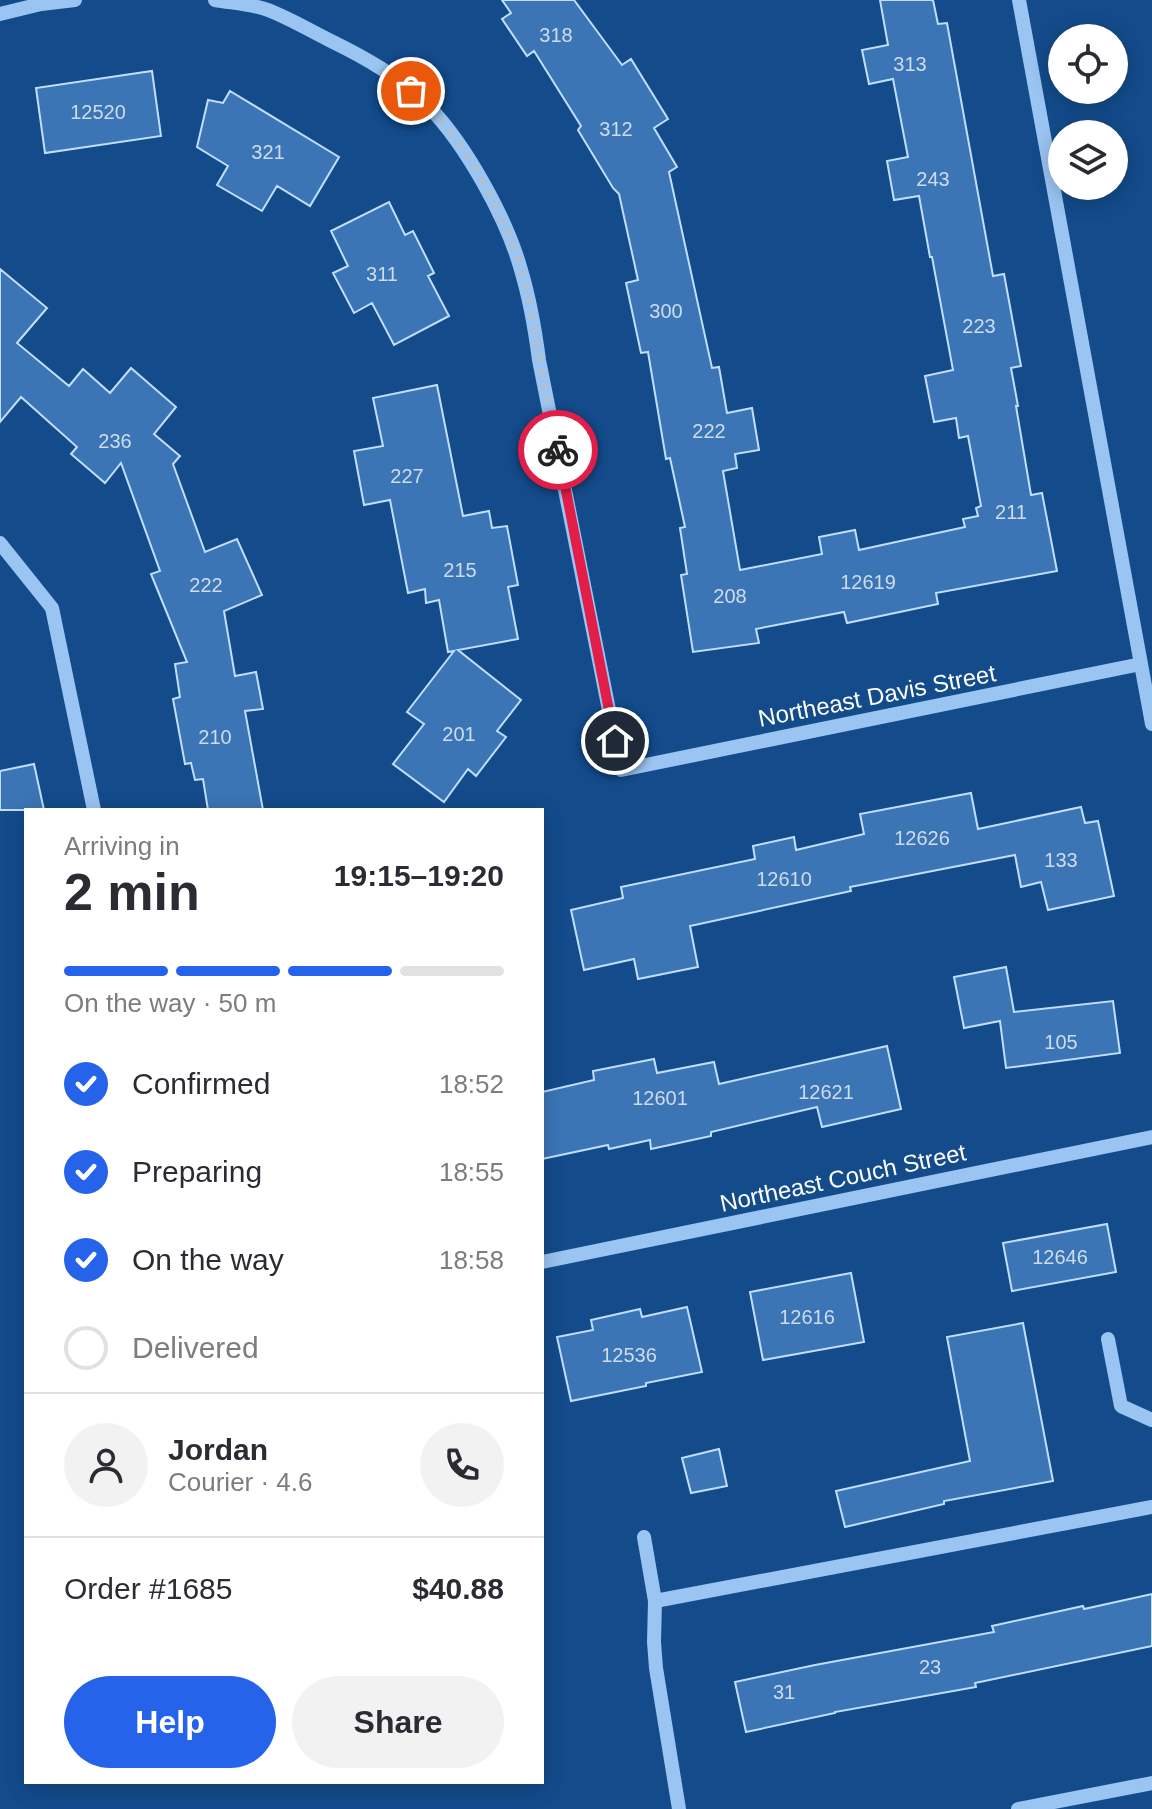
<!DOCTYPE html>
<html lang="en">
<head>
<meta charset="utf-8">
<style>
  :root { --surface:#fff; --page:#f2f2f3; --text:#2b2b33; --muted:#7c7c81; --line:#e1e1e2; --accent:#2563eb }
  body { margin:0; font-family:Helvetica,sans-serif; background:var(--page); color:var(--text); height:100vh; display:flex; flex-direction:column; font-size:30px; white-space:nowrap }
  * { box-sizing:border-box; margin:0 }
  p { font-size:26px; color:var(--muted) }
  .icon { flex:none; width:44px; height:44px; fill:none; stroke:currentColor; stroke-width:2; stroke-linecap:round; stroke-linejoin:round }
  .map { position:relative; flex:1; overflow:hidden }
  .panel { position:absolute; left:24px; top:808px; width:520px; height:976px; display:flex; flex-direction:column; background:var(--surface); border-radius:0px; box-shadow:0 4px 20px #0003 }
  .panel>* { flex:none }
  .controls { position:absolute; left:1048px; top:24px; display:grid; gap:16px }
  .controls a { display:grid; place-items:center; width:80px; height:80px; border-radius:50%; background:var(--surface); box-shadow:0 4px 20px #0003; font-size:40px }
  .pin { position:absolute; display:grid; place-items:center; width:68px; height:68px; color:#fff; margin:-34px; border:4px solid #fff; border-radius:50%; box-shadow:0 2px 8px #0007 }
  .courier { position:absolute; display:grid; place-items:center; width:80px; height:80px; margin:-40px; border:6px solid #e11d48; border-radius:50%; background:#fff; color:#222; box-shadow:0 2px 10px #0007 }
  .headline em { font-style:normal; font-weight:600 }
  .headline div { display:flex; flex-direction:column-reverse }
  .headline { display:flex; align-items:center; justify-content:space-between; height:136px; padding:0 40px }
  h1 { font-size:52px; font-weight:600; line-height:60px }
  .bar { display:grid; grid-template-columns:repeat(4,1fr); gap:12px 8px; align-content:center; height:96px; padding:0 40px }
  .bar i { height:10px; border-radius:6px; background:var(--line) }
  .bar .selected { background:var(--accent) }
  .bar p { grid-column:span 4 }
  .line { display:flex; align-items:center; gap:20px; padding:0 40px; border-top:2px solid var(--line) }
  .line div { flex:1 }
  .round { display:grid; place-items:center; flex:none; width:84px; height:84px; border-radius:42px; background:var(--page) }
  ol { padding:0 40px; list-style:none }
  li { display:flex; align-items:center; gap:24px; height:88px }
  li p { margin-inline-start:auto }
  li .icon { padding:8px; border-radius:50%; background:var(--accent); color:#fff; stroke-width:4 }
  li:last-child { color:var(--muted) }
  li i { width:44px; height:44px; border:4px solid var(--line); border-radius:50% }
  .button { display:flex; gap:16px; margin-top:auto; padding:16px 40px }
  .button a { flex:1; height:92px; border-radius:48px; background:var(--accent); color:#fff; font-size:32px; font-weight:600; line-height:92px; text-align:center }
  .button a+a { background:var(--page); color:var(--text) }
  .map>svg:first-child { display:block }
  .building { fill:#3b75b5; stroke:#c1defc; stroke-width:2 }
  .lines { fill:none; stroke-linecap:round; stroke-linejoin:round }
  .minor { stroke:#9ac4f1; stroke-width:14 }
  .done { stroke:#acc0d6; stroke-width:8; stroke-dasharray:0 14.4 }
  .route { stroke:#e11d48; stroke-width:10 }
  .labels { text-anchor:middle; stroke-width:7; stroke-linejoin:round; paint-order:stroke }
  .number-label { font-size:20px; fill:#cedcec }
  .street-label { font-size:24px; fill:#fff; stroke:#134b8b }
</style>
</head>
<body>
<div class="map">
<svg width="1152" height="1809" viewBox="0 0 1152 1809">
  <rect width="100%" height="100%" fill="#134b8b"/>
  <path class="building" d="M502,0h72l48,65 9,-6 37,60 -14,9 23,39 -8,5 43,196 7,-1 8,46 25,-5 7,42 -24,4 2,14 -14,3 17,99 82,-16 -3,-17 36,-7 4,20 106,-23 -2,-8 15,-3 -2,-8 5,-2 -13,-70 -9,2 -3,-20 -22,4 -9,-46 28,-6 -21,-113h-2l-11,-61 -25,4 -7,-39 21,-4 -15,-78 -24,5 -7,-34 26,-5 -8,-45h53l5,24 9,-1 46,253 11,-2 17,92 -10,2 7,38h-2l15,89 11,-2 15,78 -121,22 2,11 -91,19 -3,-11 -88,17 3,14 -66,9 -12,-77 6,-1 -7,-46 5,-1 -15,-69 -4,1 -18,-107 -7,1 -15,-70 12,-3 -19,-86 -6,-6 -35,-58 3,-4 -47,-75 -7,5 -25,-37 9,-6z
    M152,71l9,65 -116,17 -9,-65z
    M230,91l109,66 -29,49 -33,-20 -15,25 -45,-26 11,-19 -31,-19 11,-47 15,3z
    M389,202l16,33 8,-4 21,42 -6,3 21,40 -55,29 -22,-42 -18,10 -21,-40 15,-7 -17,-35z
    M0,269l47,39 -30,35 52,43 14,-17 27,24 21,-25 45,39 -22,27 26,22 -7,8 32,88 32,-13 25,56 -38,16 11,65 21,-4 7,37 -18,2 18,99h-55l-5,-31 -8,1 -4,-17 -6,1 -12,-65 7,-2 -5,-33 12,-2 -36,-88 9,-3 -39,-108 -16,20 -34,-29 6,-7 -56,-50 -21,25z
    M437,385l26,131 26,-5 3,17 15,-2 11,59 -10,2 10,52 -60,11 63,50 -24,31 9,6 -30,39 -8,-7 -24,33 -51,-38 31,-40 -17,-12 47,-61 -6,1 -9,-52 -13,3 -1,-14 -17,4 -18,-93 -26,5 -10,-54 29,-5 -10,-48z
    M34,764l10,46h-44v-39z
    M971,793l7,36 103,-22 4,16 13,-2 16,75 -66,14 -7,-28 -20,5 -6,-32 -165,32 1,4 -161,35 8,41 -60,12 -4,-20 -50,11 -13,-60 52,-12 -2,-11 134,-28 -2,-13 41,-9 2,13 68,-16 -4,-20z
    M1006,967l8,45 99,-11 7,52 -114,15 -6,-47 -36,7 -10,-51z
    M887,1046l14,63 -79,18 -5,-20 -106,25v4l-60,13 -1,-9 -41,9 -1,-4 -66,14v-67l52,-12 -1,-9 61,-12 3,14 57,-11 5,22z
    M1107,1224l9,48 -104,19 -9,-48z
    M851,1273l13,69 -101,18 -13,-68z
    M687,1307l15,65 -56,11v3l-75,15 -14,-64 36,-7 -2,-10 49,-11 2,8z
    M1023,1323l30,158 -109,20v3l-99,23 -9,-36 134,-30 -23,-124z
    M719,1449l8,37 -36,7 -9,-35z
    M1152,1594v52l-177,37 1,4 -141,25v1l-89,19 -11,-50 80,-17 179,-33 -2,-6 91,-20 1,3z"/>
  <g class="lines">
    <path class="minor" d="M215,0c17,3 37,4 53,10 21,8 41,20 61,30 35,17 73,38 100,67 37,38 78,112 92,163 9,30 14,59 18,90l82,410 520,-106
      M1019,0l133,724
      M0,14l41,-10 34,-4
      M0,543l52,65 42,202
      M542,1262l610,-125
      M1108,1339l13,67 31,14
      M644,1537l11,64 -1,41 2,26 23,141
      M655,1601l497,-94
      M1018,1809l134,-26"/>
  </g>
  <g class="lines">
    <path class="done" d="M411,91c51,42 87,112 109,174 11,31 14,63 20,96 5,30 12,60 18,89"/>
    <path class="route" d="M558,450l57,291"/>
  </g>
  <g class="labels">
    <g class="number-label">
      <text x="556" y="42">318</text>
      <text x="910" y="71">313</text>
      <text x="98" y="119">12520</text>
      <text x="616" y="136">312</text>
      <text x="268" y="159">321</text>
      <text x="933" y="186">243</text>
      <text x="382" y="281">311</text>
      <text x="666" y="318">300</text>
      <text x="979" y="333">223</text>
      <text x="709" y="438">222</text>
      <text x="115" y="448">236</text>
      <text x="407" y="483">227</text>
      <text x="1011" y="519">211</text>
      <text x="460" y="577">215</text>
      <text x="868" y="589">12619</text>
      <text x="206" y="592">222</text>
      <text x="730" y="603">208</text>
      <text x="459" y="741">201</text>
      <text x="215" y="744">210</text>
      <text x="922" y="845">12626</text>
      <text x="1061" y="867">133</text>
      <text x="784" y="886">12610</text>
      <text x="1061" y="1049">105</text>
      <text x="826" y="1099">12621</text>
      <text x="660" y="1105">12601</text>
      <text x="1060" y="1264">12646</text>
      <text x="807" y="1324">12616</text>
      <text x="629" y="1362">12536</text>
      <text x="930" y="1674">23</text>
      <text x="784" y="1699">31</text>
    </g>
    <g class="street-label">
      <text transform="translate(877 696) rotate(-11)" y="8">Northeast Davis Street</text>
      <text transform="translate(843 1178) rotate(-12)" y="8">Northeast Couch Street</text>
    </g>
  </g>
</svg>
<div class="controls">
<a><svg class="icon" aria-label="locate" viewBox="0 0 24 24"><circle cx="12" cy="12" r="6"/><path d="M12 2v4M12 18v4M2 12h4M18 12h4"/></svg></a>
<a><svg class="icon" aria-label="layers" viewBox="0 0 24 24"><path d="M12 4l9 5-9 5-9-5zM3 14l9 5 9-5"/></svg></a>
</div>
<div class="pin" style="left:411px;top:91px;background:#ea580c"><svg class="icon" aria-label="bag" viewBox="0 0 24 24"><path d="M5 8h14l-1 12H6zM9 8a3 3 0 0 1 6 0"/></svg></div>
<div class="pin" style="left:615px;top:741px;background:#1f2937"><svg class="icon" aria-label="home" viewBox="0 0 24 24"><path d="M3 11l9-7 9 7M6 9v11h12V9"/></svg></div>
<div class="courier" style="left:558px;top:450px"><svg class="icon" aria-label="bike" viewBox="0 0 24 24"><circle cx="6" cy="16" r="4"/><circle cx="18" cy="16" r="4"/><path d="M6 16l4-8h5l3 8M10 8l3 8H6M13 5h3"/></svg></div>
<section class="panel">
<div class="headline"><div><h1>2 min</h1><p>Arriving in</p></div><em>19:15–19:20</em></div>
<div class="bar"><i class="selected"></i><i class="selected"></i><i class="selected"></i><i></i><p>On the way · 50 m</p></div>
<ol>
<li><svg class="icon" aria-label="check" viewBox="0 0 24 24"><path d="M5 12l5 5 9-10"/></svg>Confirmed<p>18:52</p></li>
<li><svg class="icon" aria-label="check" viewBox="0 0 24 24"><path d="M5 12l5 5 9-10"/></svg>Preparing<p>18:55</p></li>
<li><svg class="icon" aria-label="check" viewBox="0 0 24 24"><path d="M5 12l5 5 9-10"/></svg>On the way<p>18:58</p></li>
<li><i></i>Delivered</li>
</ol>
<div class="line" style="height:144px"><a class="round"><svg class="icon" aria-label="person" viewBox="0 0 24 24"><circle cx="12" cy="8" r="4"/><path d="M4 21q1-7 8-7t8 7"/></svg></a><div><b>Jordan</b><p>Courier · 4.6</p></div><a class="round"><svg class="icon" aria-label="phone" viewBox="0 0 24 24"><path d="M5 4h4l2 5-3 2q2 4 5 5l2-3 5 2v4C11 20 4 13 5 4z"/></svg></a></div>
<div class="line" style="height:104px"><div>Order #1685</div><b>$40.88</b></div>
<div class="button"><a>Help</a><a>Share</a></div>
</section>
</div>
</body>
</html>
